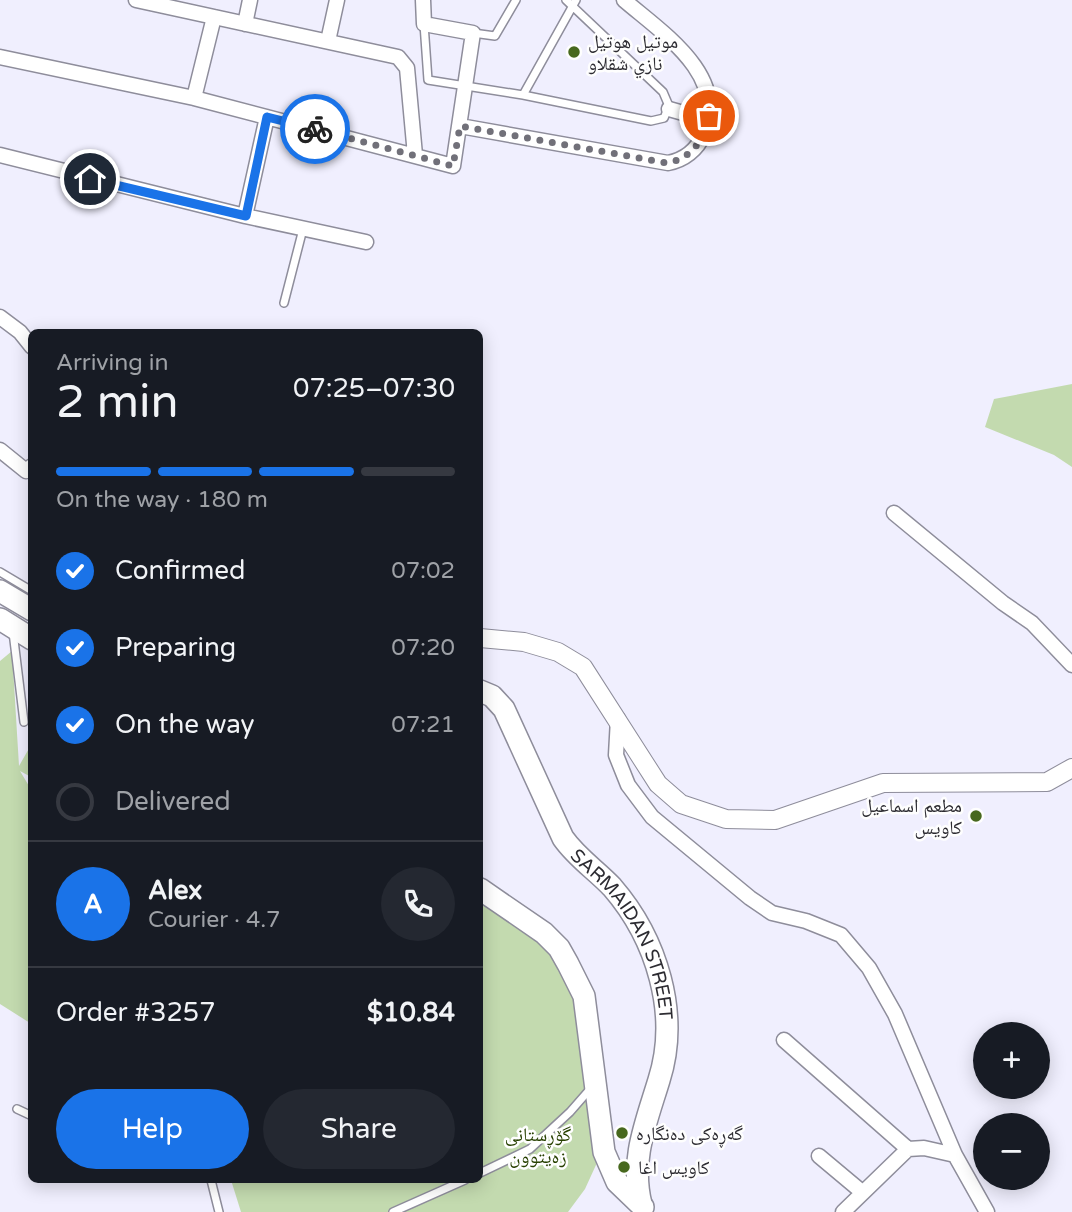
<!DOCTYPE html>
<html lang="en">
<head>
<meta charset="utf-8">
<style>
  :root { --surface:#171b24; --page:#242831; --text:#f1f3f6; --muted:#9ea1a6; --line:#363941; --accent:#1a73e8 }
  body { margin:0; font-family:"Varela Round","Noto Naskh Arabic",sans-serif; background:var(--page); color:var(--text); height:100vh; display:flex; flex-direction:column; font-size:26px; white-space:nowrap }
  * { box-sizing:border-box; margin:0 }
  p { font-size:23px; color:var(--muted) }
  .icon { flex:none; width:38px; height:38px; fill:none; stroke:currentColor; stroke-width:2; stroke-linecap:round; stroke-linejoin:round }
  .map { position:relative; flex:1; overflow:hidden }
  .side { position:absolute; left:28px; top:329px; width:455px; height:854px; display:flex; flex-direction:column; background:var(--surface); border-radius:10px; box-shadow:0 4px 18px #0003 }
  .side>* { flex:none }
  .controls { position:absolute; left:973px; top:1022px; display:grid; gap:14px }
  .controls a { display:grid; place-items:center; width:77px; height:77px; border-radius:50%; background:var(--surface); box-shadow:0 4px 18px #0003; font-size:35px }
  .pin { position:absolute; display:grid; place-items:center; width:60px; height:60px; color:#fff; margin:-30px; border:4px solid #fff; border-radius:50%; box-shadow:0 2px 7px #0007 }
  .courier { position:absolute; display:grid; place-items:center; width:70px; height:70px; margin:-35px; border:5px solid #1a73e8; border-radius:50%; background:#fff; color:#222; box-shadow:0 2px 9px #0007 }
  .headline em { font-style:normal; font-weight:600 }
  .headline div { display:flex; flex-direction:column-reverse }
  .headline { display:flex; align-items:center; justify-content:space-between; height:119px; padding:0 28px }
  h1 { font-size:46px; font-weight:600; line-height:52px }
  .bar { display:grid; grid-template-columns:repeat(4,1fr); gap:10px 7px; align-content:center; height:84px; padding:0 28px }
  .bar i { height:9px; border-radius:5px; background:var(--line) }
  .bar .selected { background:var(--accent) }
  .bar p { grid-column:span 4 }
  .line { display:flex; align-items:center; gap:18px; padding:0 28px; border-top:2px solid var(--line) }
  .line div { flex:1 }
  .round { display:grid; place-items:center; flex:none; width:74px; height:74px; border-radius:37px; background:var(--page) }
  ol { padding:0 28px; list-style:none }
  li { display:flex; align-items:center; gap:21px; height:77px }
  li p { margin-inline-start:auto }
  li .icon { padding:7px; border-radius:50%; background:var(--accent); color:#fff; stroke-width:4 }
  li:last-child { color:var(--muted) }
  li i { width:38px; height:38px; border:4px solid var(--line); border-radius:50% }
  .cta { display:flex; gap:14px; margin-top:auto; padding:14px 28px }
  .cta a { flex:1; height:80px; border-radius:42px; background:var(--accent); color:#fff; font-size:28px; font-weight:600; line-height:80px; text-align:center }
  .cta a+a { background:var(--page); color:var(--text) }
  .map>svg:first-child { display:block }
  .green { fill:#c3daaf }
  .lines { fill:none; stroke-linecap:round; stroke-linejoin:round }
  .service-casing { stroke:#8e8d9b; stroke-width:10 }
  .minor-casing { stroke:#8e8d9b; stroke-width:17 }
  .tertiary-casing { stroke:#8e8d9b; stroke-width:20 }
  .primary-casing { stroke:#8e8d9b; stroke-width:24 }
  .service { stroke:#fff; stroke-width:7 }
  .minor { stroke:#fff; stroke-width:14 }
  .tertiary { stroke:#fff; stroke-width:18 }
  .primary { stroke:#fff; stroke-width:21 }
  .done { stroke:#717079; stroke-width:7; stroke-dasharray:0 12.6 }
  .route { stroke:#1a73e8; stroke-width:9 }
  .poi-dot { fill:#47681e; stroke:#fefefe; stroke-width:2.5 }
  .labels { text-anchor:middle; stroke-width:5; stroke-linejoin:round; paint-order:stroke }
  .poi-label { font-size:19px; fill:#2d2c32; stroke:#fefefe; text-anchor:start }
  .street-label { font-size:19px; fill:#2d2c32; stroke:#fefefe }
  .park-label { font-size:19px; fill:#274000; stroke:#fefefe }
</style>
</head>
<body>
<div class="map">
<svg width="1072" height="1212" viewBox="0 0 1072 1212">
  <rect width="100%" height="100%" fill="#f0effe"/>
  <path class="green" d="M1072,384v83l-18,-12 -69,-28 9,-28z
    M12,651l7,115 12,-21v32l-11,-6 12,20 -1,239 -1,-7 -30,-19v-343z
    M480,892l78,58 19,42 24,162 -16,35 -17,23h-327l-10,-32h249z"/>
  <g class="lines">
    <defs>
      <path id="service" d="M424,24l4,56 95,15 128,26 13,-3 5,-12 -6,-14 -97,-92
        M473,33l22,3 21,-36
        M523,95l53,-95
        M284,303l19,-74
        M0,572l32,19
        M13,632l11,90
        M17,1109l15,7
        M480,1173l50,-24 40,-37 21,-24
        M211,1180l8,32
        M393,1212l72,-32"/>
      <path id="minor" d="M136,0l262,57 9,11 8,87
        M245,24l5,-24
        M328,41l9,-41
        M0,57l194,41 259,68 20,-133 -49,-9 -1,-24
        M194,98l20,-81
        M669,109l39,11
        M267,117l-22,99 121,26
        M460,126l208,37c16,-3 29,-13 36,-29 25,-59 -43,-102 -80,-134
        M0,155l245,61
        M0,317l20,15 12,15
        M0,450l26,21 6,-5
        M894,513l109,90 29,20 40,42
        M618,719l-2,36 12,30 24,32 98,81 22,15 34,8 35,14 28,33 26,46 60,141 32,57
        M784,1040l124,109
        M819,1156l43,36
        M843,1212l65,-63 16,-1 31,7"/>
      <path id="tertiary" d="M480,638l44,4 34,10 25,15 75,117 23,20 45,15 49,1 108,-37 164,-1 25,-14"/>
      <g id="primary">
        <path d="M0,591l32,19"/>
        <path d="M0,619l32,20"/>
        <path id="s1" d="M480,691l12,5 12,13 59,129c14,20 33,32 49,49 45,52 68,127 47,193 -13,43 -29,80 -18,124"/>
        <path d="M480,889l64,44 15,15 9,16 16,32 20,156 13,30 26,25"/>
      </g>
    </defs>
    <use href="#service" class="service-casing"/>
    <use href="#minor" class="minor-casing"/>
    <use href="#tertiary" class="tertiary-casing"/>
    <use href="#primary" class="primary-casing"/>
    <use href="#service" class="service"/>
    <use href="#minor" class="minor"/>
    <use href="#tertiary" class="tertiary"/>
    <use href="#primary" class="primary"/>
  </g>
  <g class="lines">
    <path class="done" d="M315,129l138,37 7,-40 207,37c25,-5 37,-23 42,-47"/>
    <path class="route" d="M90,179l156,37 21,-99 48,12"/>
  </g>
  <g class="poi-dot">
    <circle cx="574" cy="52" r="7"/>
    <circle cx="976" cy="816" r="7"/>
    <circle cx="622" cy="1133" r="7"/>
    <circle cx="624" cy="1167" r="7"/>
  </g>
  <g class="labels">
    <g class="poi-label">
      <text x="588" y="48">موتيل هوتيل<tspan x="588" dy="22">نازي شقلاو</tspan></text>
      <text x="962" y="812" text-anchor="end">مطعم اسماعیل<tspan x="962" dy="22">کاویس</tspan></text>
      <text x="636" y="1140">گەڕەکی دەنگارە</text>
      <text x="638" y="1174">كاويس اغا</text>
    </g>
    <g class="street-label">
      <text dy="7" stroke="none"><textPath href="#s1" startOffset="289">SARMAIDAN STREET</textPath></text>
    </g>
    <g class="park-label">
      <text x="538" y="1141">گۆڕستانی<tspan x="538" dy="22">زەیتوون</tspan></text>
    </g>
  </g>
</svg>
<div class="controls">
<a>+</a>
<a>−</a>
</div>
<div class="pin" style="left:709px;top:116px;background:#ea580c"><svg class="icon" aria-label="bag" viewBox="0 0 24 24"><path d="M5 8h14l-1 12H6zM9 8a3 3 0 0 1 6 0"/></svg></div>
<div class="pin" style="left:90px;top:179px;background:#1f2937"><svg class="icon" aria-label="home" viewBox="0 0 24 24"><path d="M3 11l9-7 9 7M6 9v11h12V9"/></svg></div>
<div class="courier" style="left:315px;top:129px"><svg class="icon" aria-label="bike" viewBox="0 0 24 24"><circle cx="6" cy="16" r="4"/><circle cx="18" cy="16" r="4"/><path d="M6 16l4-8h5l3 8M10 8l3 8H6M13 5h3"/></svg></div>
<section class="side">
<div class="headline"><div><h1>2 min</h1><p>Arriving in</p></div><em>07:25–07:30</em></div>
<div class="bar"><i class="selected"></i><i class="selected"></i><i class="selected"></i><i></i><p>On the way · 180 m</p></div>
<ol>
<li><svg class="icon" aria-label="check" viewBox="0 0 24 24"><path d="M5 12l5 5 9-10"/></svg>Confirmed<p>07:02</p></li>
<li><svg class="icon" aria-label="check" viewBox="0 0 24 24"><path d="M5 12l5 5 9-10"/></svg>Preparing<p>07:20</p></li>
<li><svg class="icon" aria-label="check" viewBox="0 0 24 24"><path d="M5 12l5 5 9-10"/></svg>On the way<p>07:21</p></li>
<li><i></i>Delivered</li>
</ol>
<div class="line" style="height:126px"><b class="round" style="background:var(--accent);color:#fff">A</b><div><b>Alex</b><p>Courier · 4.7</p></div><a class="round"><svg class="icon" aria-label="phone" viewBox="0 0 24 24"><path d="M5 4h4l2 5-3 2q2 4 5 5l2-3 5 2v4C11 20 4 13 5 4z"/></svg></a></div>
<div class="line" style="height:91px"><div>Order #3257</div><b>$10.84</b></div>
<div class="cta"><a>Help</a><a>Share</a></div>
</section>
</div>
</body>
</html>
